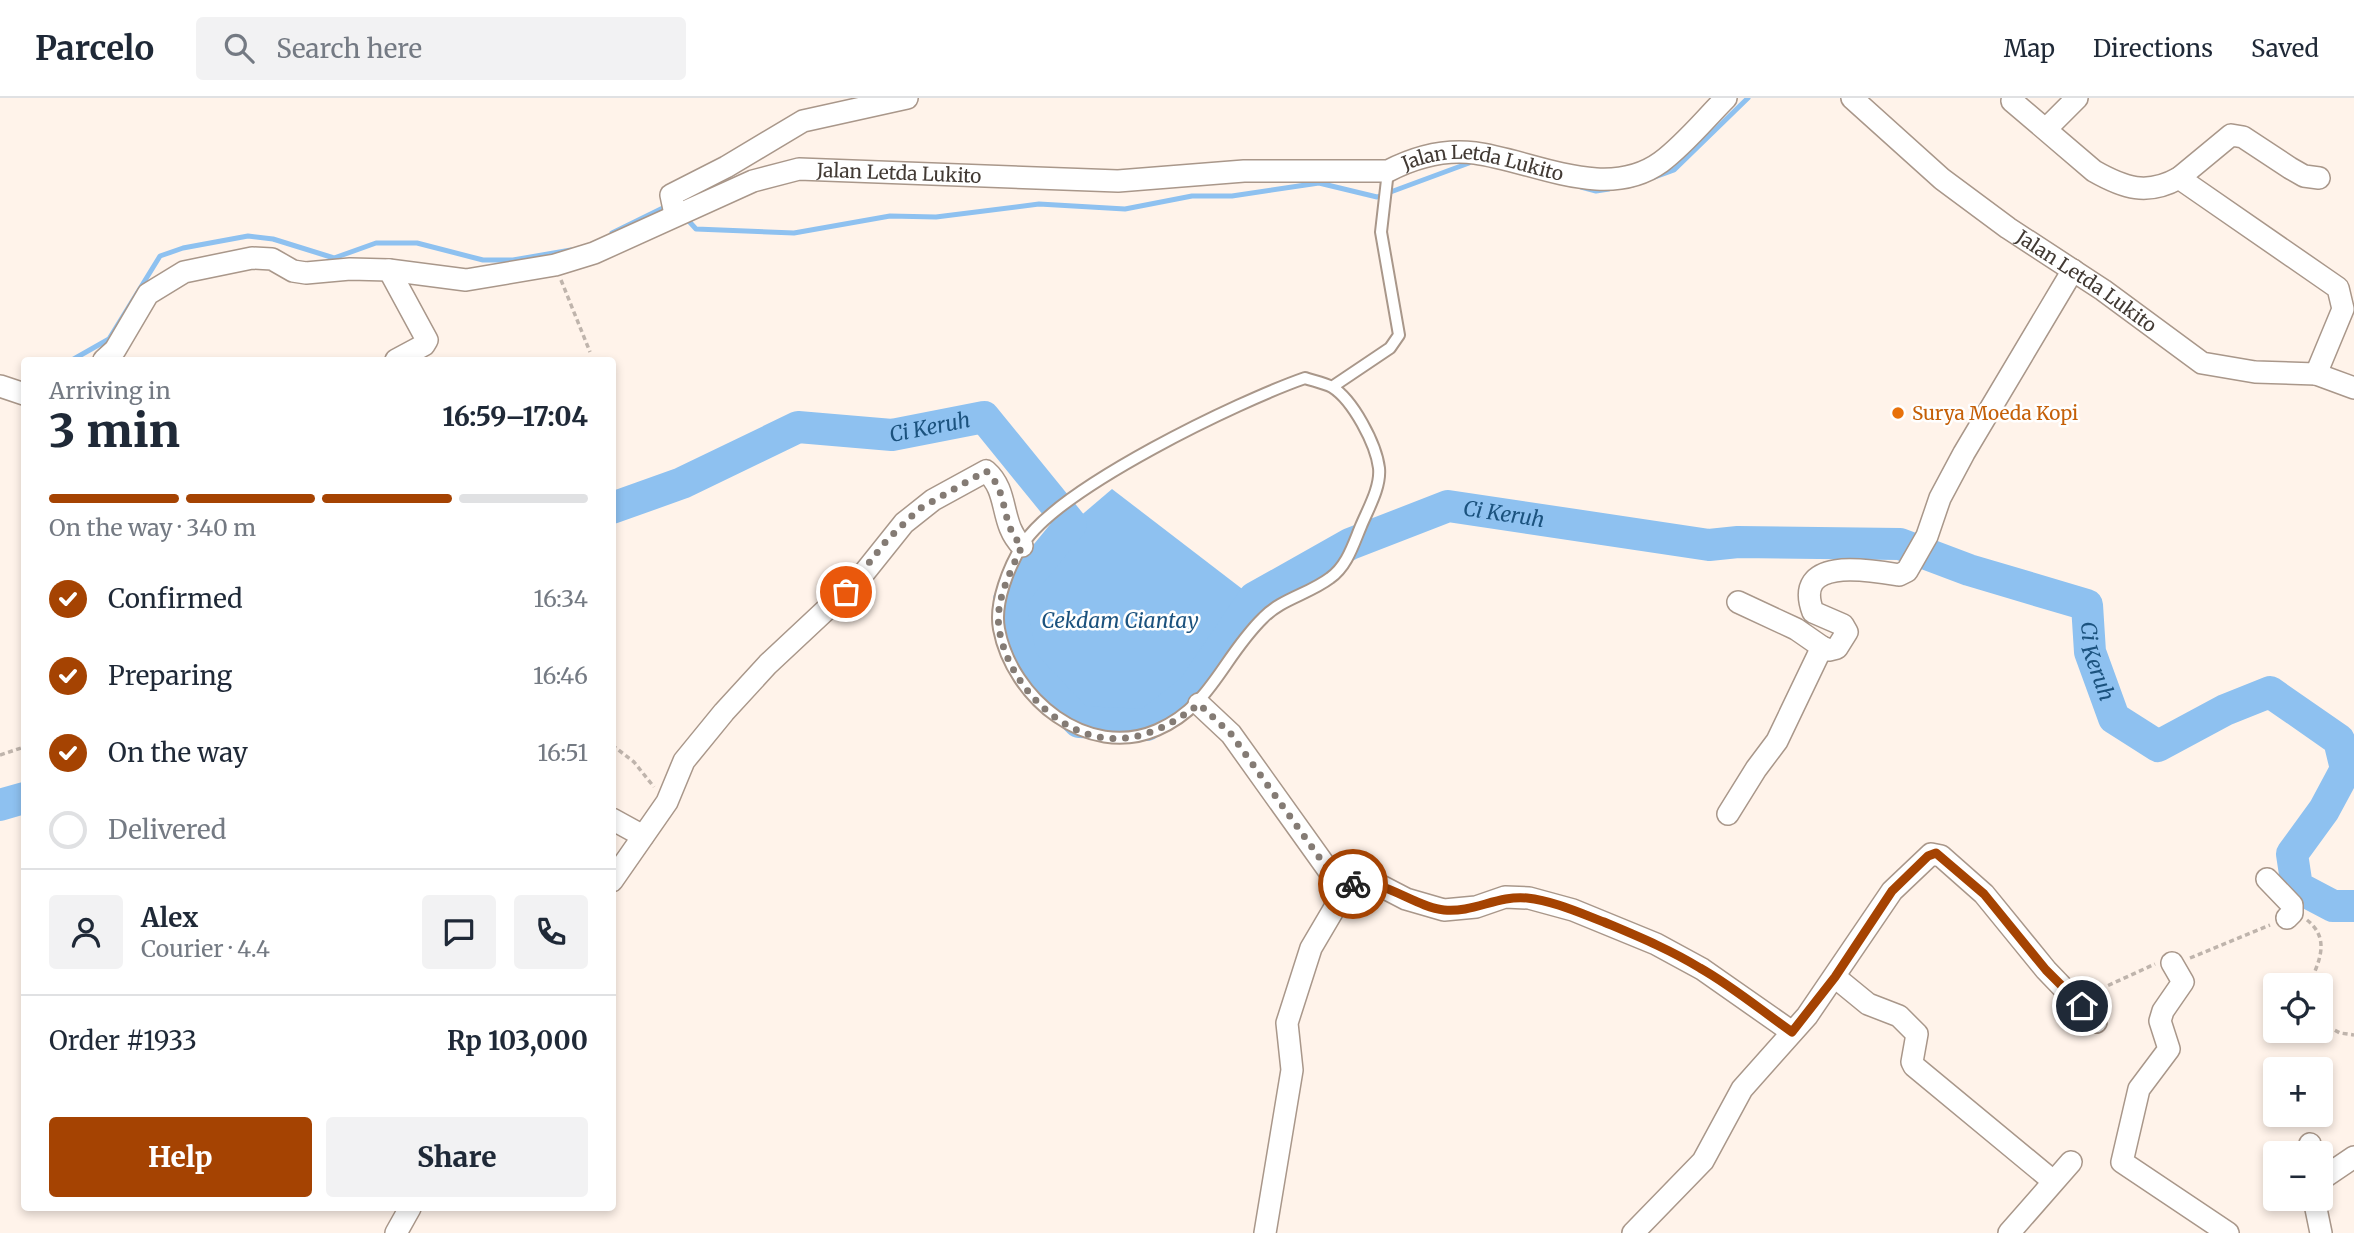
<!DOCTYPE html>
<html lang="en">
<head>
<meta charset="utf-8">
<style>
  :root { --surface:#fff; --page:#f2f2f3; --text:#1f2937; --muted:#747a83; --line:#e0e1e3; --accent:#a54302 }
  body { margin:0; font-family:Merriweather,serif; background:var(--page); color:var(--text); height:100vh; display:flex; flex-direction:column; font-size:26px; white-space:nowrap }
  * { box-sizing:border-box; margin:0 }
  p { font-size:23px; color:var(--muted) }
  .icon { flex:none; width:38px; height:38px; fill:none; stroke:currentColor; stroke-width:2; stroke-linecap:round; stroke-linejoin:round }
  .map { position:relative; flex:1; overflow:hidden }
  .drawer { position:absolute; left:21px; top:259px; width:595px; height:854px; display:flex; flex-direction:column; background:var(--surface); border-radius:7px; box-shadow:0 4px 10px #0003 }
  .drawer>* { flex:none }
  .tools { position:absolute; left:2263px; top:875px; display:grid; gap:14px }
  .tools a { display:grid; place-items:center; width:70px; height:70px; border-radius:7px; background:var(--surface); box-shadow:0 4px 10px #0003; font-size:35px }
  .pin { position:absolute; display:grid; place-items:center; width:60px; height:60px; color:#fff; margin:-30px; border:4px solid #fff; border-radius:50%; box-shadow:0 2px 7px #0007 }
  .courier { position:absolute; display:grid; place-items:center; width:70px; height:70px; margin:-35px; border:5px solid #a54302; border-radius:50%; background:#fff; color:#222; box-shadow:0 2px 9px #0007 }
  .headline em { font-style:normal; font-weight:800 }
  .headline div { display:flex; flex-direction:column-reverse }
  .headline { display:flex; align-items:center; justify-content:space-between; height:119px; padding:0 28px }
  h1 { font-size:46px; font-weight:800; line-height:52px }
  .bar { display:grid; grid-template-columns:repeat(4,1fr); gap:10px 7px; align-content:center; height:84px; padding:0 28px }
  .bar i { height:9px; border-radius:5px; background:var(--line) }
  .bar .on { background:var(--accent) }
  .bar p { grid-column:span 4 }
  .line { display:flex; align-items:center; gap:18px; padding:0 28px; border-top:2px solid var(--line) }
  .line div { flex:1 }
  .round { display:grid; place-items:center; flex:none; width:74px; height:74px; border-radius:7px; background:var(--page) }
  ol { padding:0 28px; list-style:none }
  li { display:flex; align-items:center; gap:21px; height:77px }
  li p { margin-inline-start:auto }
  li .icon { padding:7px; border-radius:50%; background:var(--accent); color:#fff; stroke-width:4 }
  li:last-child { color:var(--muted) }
  li i { width:38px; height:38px; border:4px solid var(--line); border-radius:50% }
  .button { display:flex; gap:14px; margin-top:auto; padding:14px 28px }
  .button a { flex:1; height:80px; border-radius:7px; background:var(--accent); color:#fff; font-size:28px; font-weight:800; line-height:80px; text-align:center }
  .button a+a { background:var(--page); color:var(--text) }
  header { display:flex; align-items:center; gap:42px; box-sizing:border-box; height:98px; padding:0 35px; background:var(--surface); border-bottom:2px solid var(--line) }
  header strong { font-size:33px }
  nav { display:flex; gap:38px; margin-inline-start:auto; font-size:24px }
  .search { width:490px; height:63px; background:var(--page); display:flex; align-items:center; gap:18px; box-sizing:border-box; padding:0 24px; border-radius:7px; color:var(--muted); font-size:26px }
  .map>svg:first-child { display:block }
  .water { fill:#8ec1f0 }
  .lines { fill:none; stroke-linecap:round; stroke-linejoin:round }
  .stream { stroke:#8ec1f0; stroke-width:5 }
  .river { stroke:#8ec1f0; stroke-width:32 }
  .lane-casing { stroke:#a9978a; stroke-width:14 }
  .street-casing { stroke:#a9978a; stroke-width:24 }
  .path { stroke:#bfb4ac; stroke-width:3.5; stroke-dasharray:5 3.5; stroke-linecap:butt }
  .lane { stroke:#fff; stroke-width:10 }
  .street { stroke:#fff; stroke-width:21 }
  .done { stroke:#847b74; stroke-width:7; stroke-dasharray:0 12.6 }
  .route { stroke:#a54302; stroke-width:9 }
  .food-dot { fill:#e8710a; stroke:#fff; stroke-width:2.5 }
  .labels { text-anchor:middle; stroke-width:5; stroke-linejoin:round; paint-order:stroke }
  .street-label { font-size:19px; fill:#423a34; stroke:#fff }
  .food-label { font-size:19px; fill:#c56008; stroke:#fff; text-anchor:start }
  .water-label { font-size:21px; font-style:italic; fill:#1b527e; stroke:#fff }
</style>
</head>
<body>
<header>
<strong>Parcelo</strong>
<div class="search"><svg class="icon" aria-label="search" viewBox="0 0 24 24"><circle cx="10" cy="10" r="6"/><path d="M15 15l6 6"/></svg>Search here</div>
<nav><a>Map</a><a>Directions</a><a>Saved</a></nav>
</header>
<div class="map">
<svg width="2354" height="1135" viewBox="0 0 2354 1135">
  <rect width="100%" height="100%" fill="#fff3ea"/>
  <path class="water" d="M1112,391l142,109 -7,24 -54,67 -46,36 -68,-3 -57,-60 -11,-61 60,-77z"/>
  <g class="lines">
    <path class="stream" d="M1633,87l41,-15 74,-72
      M1581,89l15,4 13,-2
      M686,120l10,11 98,4 96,-17 46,1 103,-13 86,5 67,-13h40l87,-13 58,14 92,-34
      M612,135l57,-28
      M72,262l37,-21 51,-83 23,-8 65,-12 25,3 61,19 42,-15h41l66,17h30l58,-10"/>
    <g class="river">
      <path id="s1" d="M612,410l70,-25 116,-56 94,8 92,-18 87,107 -62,76 13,62 57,60 68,3 46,-36 61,-91 96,-54 98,-38 261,39 29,-3 162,2 69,26 118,35 3,47 24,66 44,28 67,-36 45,-18 69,48 7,29 -22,41 -32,44 5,33 36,19h21"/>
      <path d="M0,707l24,-7"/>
    </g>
    <defs>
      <path id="lane" d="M1305,280c9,3 19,5 27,9 21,13 44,57 47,81 2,19 -11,41 -18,58 -8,19 -14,40 -31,52 -21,16 -49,21 -67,40 -41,40 -51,88 -106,112 -70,30 -145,-32 -158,-101 -5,-26 10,-63 24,-85 37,-57 216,-143 282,-166z
        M1332,289l58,-39 9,-13 -18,-103 7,-61"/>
      <g id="street">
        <path id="s2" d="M1852,0l90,81 66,49 95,62 99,73 53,9 61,2 38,14"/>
        <path d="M2012,3l82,70c30,17 53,25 85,7l159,110 5,21 -27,65"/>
        <path d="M2046,31l31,-31"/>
        <path d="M2179,80l52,-43 12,2 47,31 14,8 15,2"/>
        <path d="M675,116l-4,-19 55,-28 77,-46 104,-23"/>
        <path d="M389,172l38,70 -3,5 -28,15"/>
        <path id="s3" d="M104,262l11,-10 33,-56 36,-22 68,-14 20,1 21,12 13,2 44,-4 39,1 77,10 89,-15 39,-12 159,-72 46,-12 319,12 126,-10h144c27,-14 56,-22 87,-18 59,8 131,49 186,9 24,-18 44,-43 65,-64"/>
        <path d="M0,288l24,8"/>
        <path d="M1738,504l58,27 26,18 7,3 8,-2 10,-16 -4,-7 -30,-13c-21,-56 56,-42 86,-37l8,-4 20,-35 13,-38 24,-45 109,-183"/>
        <path d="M1199,606l32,30 113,158"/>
        <path d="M1728,716l28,-45 21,-28 45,-94"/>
        <path d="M612,721l31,17"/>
        <path d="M2267,781l25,26v8l-5,5"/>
        <path d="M612,783l55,-79 17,-41 40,-49 44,-48 92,-86 44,-55 29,-23 53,-29c24,21 13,52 36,75"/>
        <path d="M2172,865l11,19 -20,29 -3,10 9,28 -30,40 -17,73 106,71"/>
        <path d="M1835,879l33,27 31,12 18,18 -5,28 2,4 139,115"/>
        <path d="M2310,1046l1,9"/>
        <path d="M2320,1082l34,-23"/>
        <path d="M2314,1101l7,34"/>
        <path d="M396,1135l14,-25"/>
        <path d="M1265,1135l27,-163 -5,-47 24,-75 33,-56 8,-7 10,-3 19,4 25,13 38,11 32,-3 29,-10 24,1 44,12 83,34 46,25 90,63"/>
        <path d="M1633,1135l70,-72 39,-72 65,-73 85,-125 39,-37 10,2 43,38 62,76 50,52"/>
        <path d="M2009,1135l62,-71"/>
      </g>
    </defs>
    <use href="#lane" class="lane-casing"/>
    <use href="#street" class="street-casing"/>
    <path class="path" d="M561,182l29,72
      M612,647l22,17 20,25
      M0,657l24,-8
      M2307,822c24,19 12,42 2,65
      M2190,860l80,-33
      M2094,897l13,-9 48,-22
      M2320,924l20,11 14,2"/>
    <use href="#lane" class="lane"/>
    <use href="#street" class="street"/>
  </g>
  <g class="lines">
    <path class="done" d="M846,494l41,-52 32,-31 67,-38c24,21 13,52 36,75 -11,25 -27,54 -23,82 7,50 54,104 106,110 35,4 67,-13 94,-34l32,30 113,158 9,-8"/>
    <path class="route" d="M1353,786c27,-8 61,23 91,26 29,3 54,-15 83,-12 27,3 53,15 77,24 33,14 65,27 96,46 32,18 62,43 92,64l43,-55 57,-86 36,-35 8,-3 48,41 62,76 36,36"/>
  </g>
  <circle class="food-dot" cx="1898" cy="315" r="7"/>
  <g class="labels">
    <g class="street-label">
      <text dy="7" stroke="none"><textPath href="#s3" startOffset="1451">Jalan Letda Lukito</textPath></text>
      <text dy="7" stroke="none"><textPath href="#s3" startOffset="863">Jalan Letda Lukito</textPath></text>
      <text dy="7" stroke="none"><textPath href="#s2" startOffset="298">Jalan Letda Lukito</textPath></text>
    </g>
    <g class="food-label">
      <text x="1912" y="322">Surya Moeda Kopi</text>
    </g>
    <g class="water-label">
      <text dy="7" stroke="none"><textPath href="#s1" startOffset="336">Ci Keruh</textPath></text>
      <text dy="7" stroke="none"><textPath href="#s1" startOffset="1281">Ci Keruh</textPath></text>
      <text x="1120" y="530">Cekdam Ciantay</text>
      <text dy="7" stroke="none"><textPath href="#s1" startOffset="1934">Ci Keruh</textPath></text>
    </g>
  </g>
</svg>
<div class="tools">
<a><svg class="icon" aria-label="locate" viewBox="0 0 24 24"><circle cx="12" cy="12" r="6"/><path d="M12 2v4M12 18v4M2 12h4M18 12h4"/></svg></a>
<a>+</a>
<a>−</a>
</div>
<div class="pin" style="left:846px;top:494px;background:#ea580c"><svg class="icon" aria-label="bag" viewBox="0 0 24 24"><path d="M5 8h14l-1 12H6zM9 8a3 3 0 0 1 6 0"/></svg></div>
<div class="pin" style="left:2082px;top:908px;background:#1f2937"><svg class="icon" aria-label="home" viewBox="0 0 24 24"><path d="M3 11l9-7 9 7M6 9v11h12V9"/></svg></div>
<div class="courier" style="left:1353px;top:786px"><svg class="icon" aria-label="bike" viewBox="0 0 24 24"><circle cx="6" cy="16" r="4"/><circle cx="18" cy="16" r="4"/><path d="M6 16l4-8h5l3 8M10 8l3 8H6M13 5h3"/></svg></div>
<section class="drawer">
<div class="headline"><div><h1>3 min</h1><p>Arriving in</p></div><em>16:59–17:04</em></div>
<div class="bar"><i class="on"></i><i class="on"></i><i class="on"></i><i></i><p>On the way · 340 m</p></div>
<ol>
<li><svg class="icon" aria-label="check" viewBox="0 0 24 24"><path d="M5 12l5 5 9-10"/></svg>Confirmed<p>16:34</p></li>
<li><svg class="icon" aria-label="check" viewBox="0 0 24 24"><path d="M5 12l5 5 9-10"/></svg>Preparing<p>16:46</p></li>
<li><svg class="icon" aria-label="check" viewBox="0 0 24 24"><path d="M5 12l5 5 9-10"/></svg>On the way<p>16:51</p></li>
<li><i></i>Delivered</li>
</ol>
<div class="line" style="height:126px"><a class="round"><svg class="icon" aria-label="person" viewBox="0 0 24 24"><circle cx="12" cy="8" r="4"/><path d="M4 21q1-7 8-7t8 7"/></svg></a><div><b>Alex</b><p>Courier · 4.4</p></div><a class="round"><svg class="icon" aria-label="chat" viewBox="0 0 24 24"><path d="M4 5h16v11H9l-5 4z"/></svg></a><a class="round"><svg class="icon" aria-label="phone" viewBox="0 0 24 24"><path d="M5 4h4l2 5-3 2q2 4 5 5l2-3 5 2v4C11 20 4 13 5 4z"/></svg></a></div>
<div class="line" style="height:91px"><div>Order #1933</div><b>Rp 103,000</b></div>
<div class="button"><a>Help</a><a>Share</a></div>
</section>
</div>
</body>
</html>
